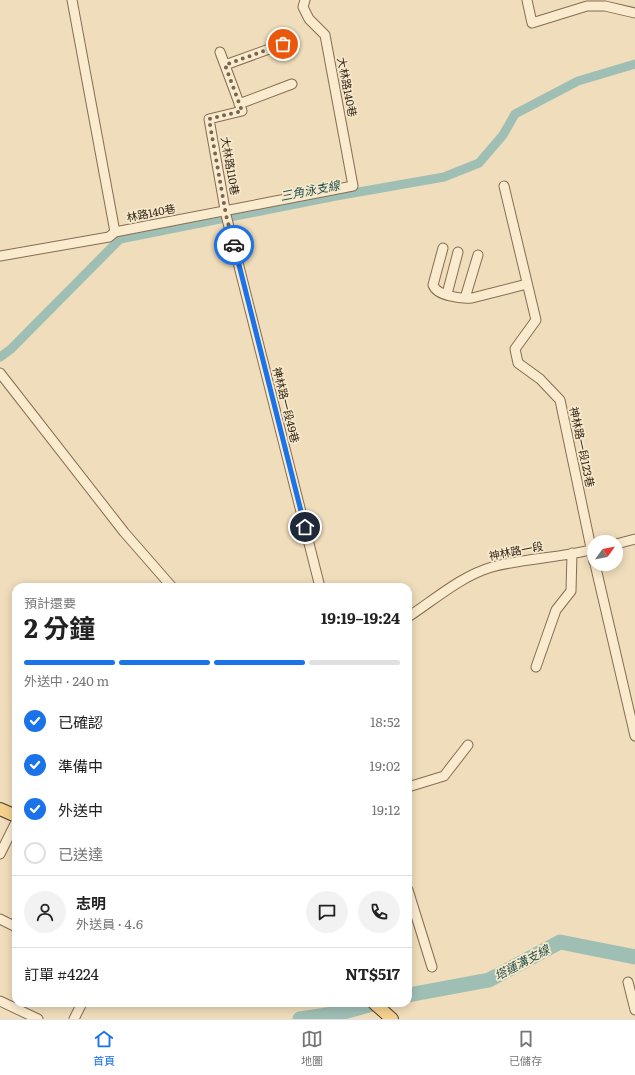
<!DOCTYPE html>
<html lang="zh-TW">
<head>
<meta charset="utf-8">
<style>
  :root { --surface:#fff; --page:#f2f2f2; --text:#222; --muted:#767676; --line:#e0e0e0; --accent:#1a73e8 }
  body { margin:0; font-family:Literata,"Noto Sans TC",serif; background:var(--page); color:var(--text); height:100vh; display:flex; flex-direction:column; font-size:15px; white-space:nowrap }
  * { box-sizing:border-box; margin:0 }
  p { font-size:13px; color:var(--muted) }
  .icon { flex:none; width:22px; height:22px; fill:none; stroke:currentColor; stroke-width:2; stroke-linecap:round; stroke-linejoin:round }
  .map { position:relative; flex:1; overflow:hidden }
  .panel { position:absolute; left:12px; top:583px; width:400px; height:424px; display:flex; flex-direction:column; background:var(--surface); border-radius:12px; box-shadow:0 2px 10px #0003 }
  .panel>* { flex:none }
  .needle { width:26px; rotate:57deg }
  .tools { position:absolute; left:587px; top:535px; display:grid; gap:8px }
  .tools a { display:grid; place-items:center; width:36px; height:36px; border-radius:50%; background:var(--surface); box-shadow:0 2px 10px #0003; font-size:20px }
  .pin { position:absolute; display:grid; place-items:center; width:34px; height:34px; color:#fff; margin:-17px; border:2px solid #fff; border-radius:50%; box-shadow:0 1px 4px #0007 }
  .courier { position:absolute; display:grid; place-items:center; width:40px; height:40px; margin:-20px; border:3px solid #1a73e8; border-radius:50%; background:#fff; color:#222; box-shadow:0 1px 5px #0007 }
  .overview em { font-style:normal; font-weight:700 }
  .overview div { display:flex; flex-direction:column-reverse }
  .overview { display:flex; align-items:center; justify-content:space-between; height:68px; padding:0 12px }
  h1 { font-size:26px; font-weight:700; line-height:30px }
  .bar { display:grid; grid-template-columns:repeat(4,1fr); gap:6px 4px; align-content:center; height:48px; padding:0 12px }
  .bar i { height:5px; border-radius:3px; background:var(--line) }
  .bar .selected { background:var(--accent) }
  .bar p { grid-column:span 4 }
  .line { display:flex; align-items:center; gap:10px; padding:0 12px; border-top:1px solid var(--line) }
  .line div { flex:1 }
  .round { display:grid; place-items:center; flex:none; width:42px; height:42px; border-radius:21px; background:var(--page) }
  ol { padding:0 12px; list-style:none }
  li { display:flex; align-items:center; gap:12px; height:44px }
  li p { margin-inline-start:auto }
  li .icon { padding:4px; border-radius:50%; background:var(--accent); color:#fff; stroke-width:4 }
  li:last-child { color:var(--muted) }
  li i { width:22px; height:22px; border:2px solid var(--line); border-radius:50% }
  .tabs { display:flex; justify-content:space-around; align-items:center; height:56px; border-top:1px solid var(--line); background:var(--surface); font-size:11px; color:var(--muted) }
  .tabs a { display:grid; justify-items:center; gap:2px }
  .tabs .selected { color:var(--accent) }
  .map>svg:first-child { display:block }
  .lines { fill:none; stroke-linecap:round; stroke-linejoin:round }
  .canal { stroke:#9fbfb5; stroke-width:9 }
  .river { stroke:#9fbfb5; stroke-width:15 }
  .minor-casing { stroke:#866d54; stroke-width:11 }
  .major-casing { stroke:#533b29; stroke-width:14 }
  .minor { stroke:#faebce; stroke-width:9 }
  .major { stroke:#f5d18f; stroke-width:12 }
  .done { stroke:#766652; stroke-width:4; stroke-dasharray:0 7.2 }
  .route { stroke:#1a73e8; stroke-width:5 }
  .labels { text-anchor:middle; stroke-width:3.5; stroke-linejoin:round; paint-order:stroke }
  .street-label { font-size:11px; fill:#35261a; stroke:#f6e8ca }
  .water-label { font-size:12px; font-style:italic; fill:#285550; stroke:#f6e8ca }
</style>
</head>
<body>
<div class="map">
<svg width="635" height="1019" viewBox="0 0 635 1019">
  <rect width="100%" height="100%" fill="#efddbb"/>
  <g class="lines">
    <path class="canal" d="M0,357l11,-8 109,-110 216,-43 108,-19 35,-14 24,-28 12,-21 63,-33 57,-17"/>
    <path class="river" d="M408,995l81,-15 71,-38 75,15
      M300,1019l40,-6 36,-10"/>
    <defs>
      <path id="minor" d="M72,0l43,232 238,-46 -28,-151 -16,-16 -6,-12 2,-7
        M527,0l5,23 55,-17h18l30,7
        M220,52l22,59 -33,8 17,96 94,372
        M225,65l58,-21
        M239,104l53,-20
        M504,186l32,134 -21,29 3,14 22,16 20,21 34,162
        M443,248l-10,37c4,11 28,14 39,13l55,-14
        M0,256l109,-19 6,-5
        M447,294l11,-42
        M465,298l13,-43
        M0,373l124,159 48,55
        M616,544l19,-5
        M595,564l40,172
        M408,617c26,-17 53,-41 84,-50 33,-9 69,-9 102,-18
        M536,667l20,-57 15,-19 1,-38
        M408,787l36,-11 24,-31
        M0,854l16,-32
        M408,890l24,77
        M0,919l16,8
        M628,982l7,28
        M0,1001l38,18
        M74,1019l8,-16"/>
      <path id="major" d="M0,809l16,7
        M374,1003l18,16"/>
    </defs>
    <use href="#minor" class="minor-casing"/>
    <use href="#major" class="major-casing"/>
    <use href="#minor" class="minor"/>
    <use href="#major" class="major"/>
  </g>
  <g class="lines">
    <path class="done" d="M234,245l-8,-30 -17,-96 33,-8 -17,-46 58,-21"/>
    <path class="route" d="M234,245l71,282"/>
  </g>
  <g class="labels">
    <g class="street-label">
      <text transform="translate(347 87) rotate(79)" y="4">大林路140巷</text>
      <text transform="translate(230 166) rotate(80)" y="4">大林路110巷</text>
      <text transform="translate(151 213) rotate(-11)" y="4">林路140巷</text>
      <text transform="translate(286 405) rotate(76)" y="4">神林路一段49巷</text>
      <text transform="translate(582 447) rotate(78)" y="4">神林路一段123巷</text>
      <text transform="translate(516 551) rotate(-11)" y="4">神林路一段</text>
    </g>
    <g class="water-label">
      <text transform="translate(310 191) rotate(-11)" y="4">三角泳支線</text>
      <text transform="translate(522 963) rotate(-28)" y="4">塔蓮溝支線</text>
    </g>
  </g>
</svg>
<div class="tools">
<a><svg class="needle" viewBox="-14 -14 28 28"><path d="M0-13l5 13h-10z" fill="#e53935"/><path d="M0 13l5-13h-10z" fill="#767676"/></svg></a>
</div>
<div class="pin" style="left:283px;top:44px;background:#ea580c"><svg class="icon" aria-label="bag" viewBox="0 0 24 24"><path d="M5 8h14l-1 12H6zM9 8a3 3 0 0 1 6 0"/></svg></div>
<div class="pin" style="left:305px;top:527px;background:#1f2937"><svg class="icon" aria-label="home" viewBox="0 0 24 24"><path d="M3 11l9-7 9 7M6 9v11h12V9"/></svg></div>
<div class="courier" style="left:234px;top:245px"><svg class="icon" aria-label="car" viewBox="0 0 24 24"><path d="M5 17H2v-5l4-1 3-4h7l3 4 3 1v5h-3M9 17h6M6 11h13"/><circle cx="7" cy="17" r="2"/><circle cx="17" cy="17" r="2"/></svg></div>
<section class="panel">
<div class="overview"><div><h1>2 分鐘</h1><p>預計還要</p></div><em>19:19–19:24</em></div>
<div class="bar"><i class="selected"></i><i class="selected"></i><i class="selected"></i><i></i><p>外送中 · 240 m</p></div>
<ol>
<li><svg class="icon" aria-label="check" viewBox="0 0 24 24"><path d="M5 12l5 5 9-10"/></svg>已確認<p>18:52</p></li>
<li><svg class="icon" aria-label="check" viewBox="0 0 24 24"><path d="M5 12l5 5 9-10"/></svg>準備中<p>19:02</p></li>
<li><svg class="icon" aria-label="check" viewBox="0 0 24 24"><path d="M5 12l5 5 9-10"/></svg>外送中<p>19:12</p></li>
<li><i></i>已送達</li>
</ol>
<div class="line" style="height:72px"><a class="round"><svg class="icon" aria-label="person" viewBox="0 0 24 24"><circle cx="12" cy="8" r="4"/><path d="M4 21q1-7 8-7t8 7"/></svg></a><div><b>志明</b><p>外送員 · 4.6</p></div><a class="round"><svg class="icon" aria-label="chat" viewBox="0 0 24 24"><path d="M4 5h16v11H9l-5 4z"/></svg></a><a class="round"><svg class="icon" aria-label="phone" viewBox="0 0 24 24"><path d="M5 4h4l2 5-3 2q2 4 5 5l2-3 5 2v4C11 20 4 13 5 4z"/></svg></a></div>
<div class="line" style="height:52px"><div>訂單 #4224</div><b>NT$517</b></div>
</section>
</div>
<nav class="tabs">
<a class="selected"><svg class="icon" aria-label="home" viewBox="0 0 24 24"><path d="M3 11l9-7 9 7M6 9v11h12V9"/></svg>首頁</a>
<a><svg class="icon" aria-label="map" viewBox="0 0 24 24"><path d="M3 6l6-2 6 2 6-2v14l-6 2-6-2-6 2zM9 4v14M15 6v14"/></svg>地圖</a>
<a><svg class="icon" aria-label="saved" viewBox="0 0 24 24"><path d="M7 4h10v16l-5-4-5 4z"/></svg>已儲存</a>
</nav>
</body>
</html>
